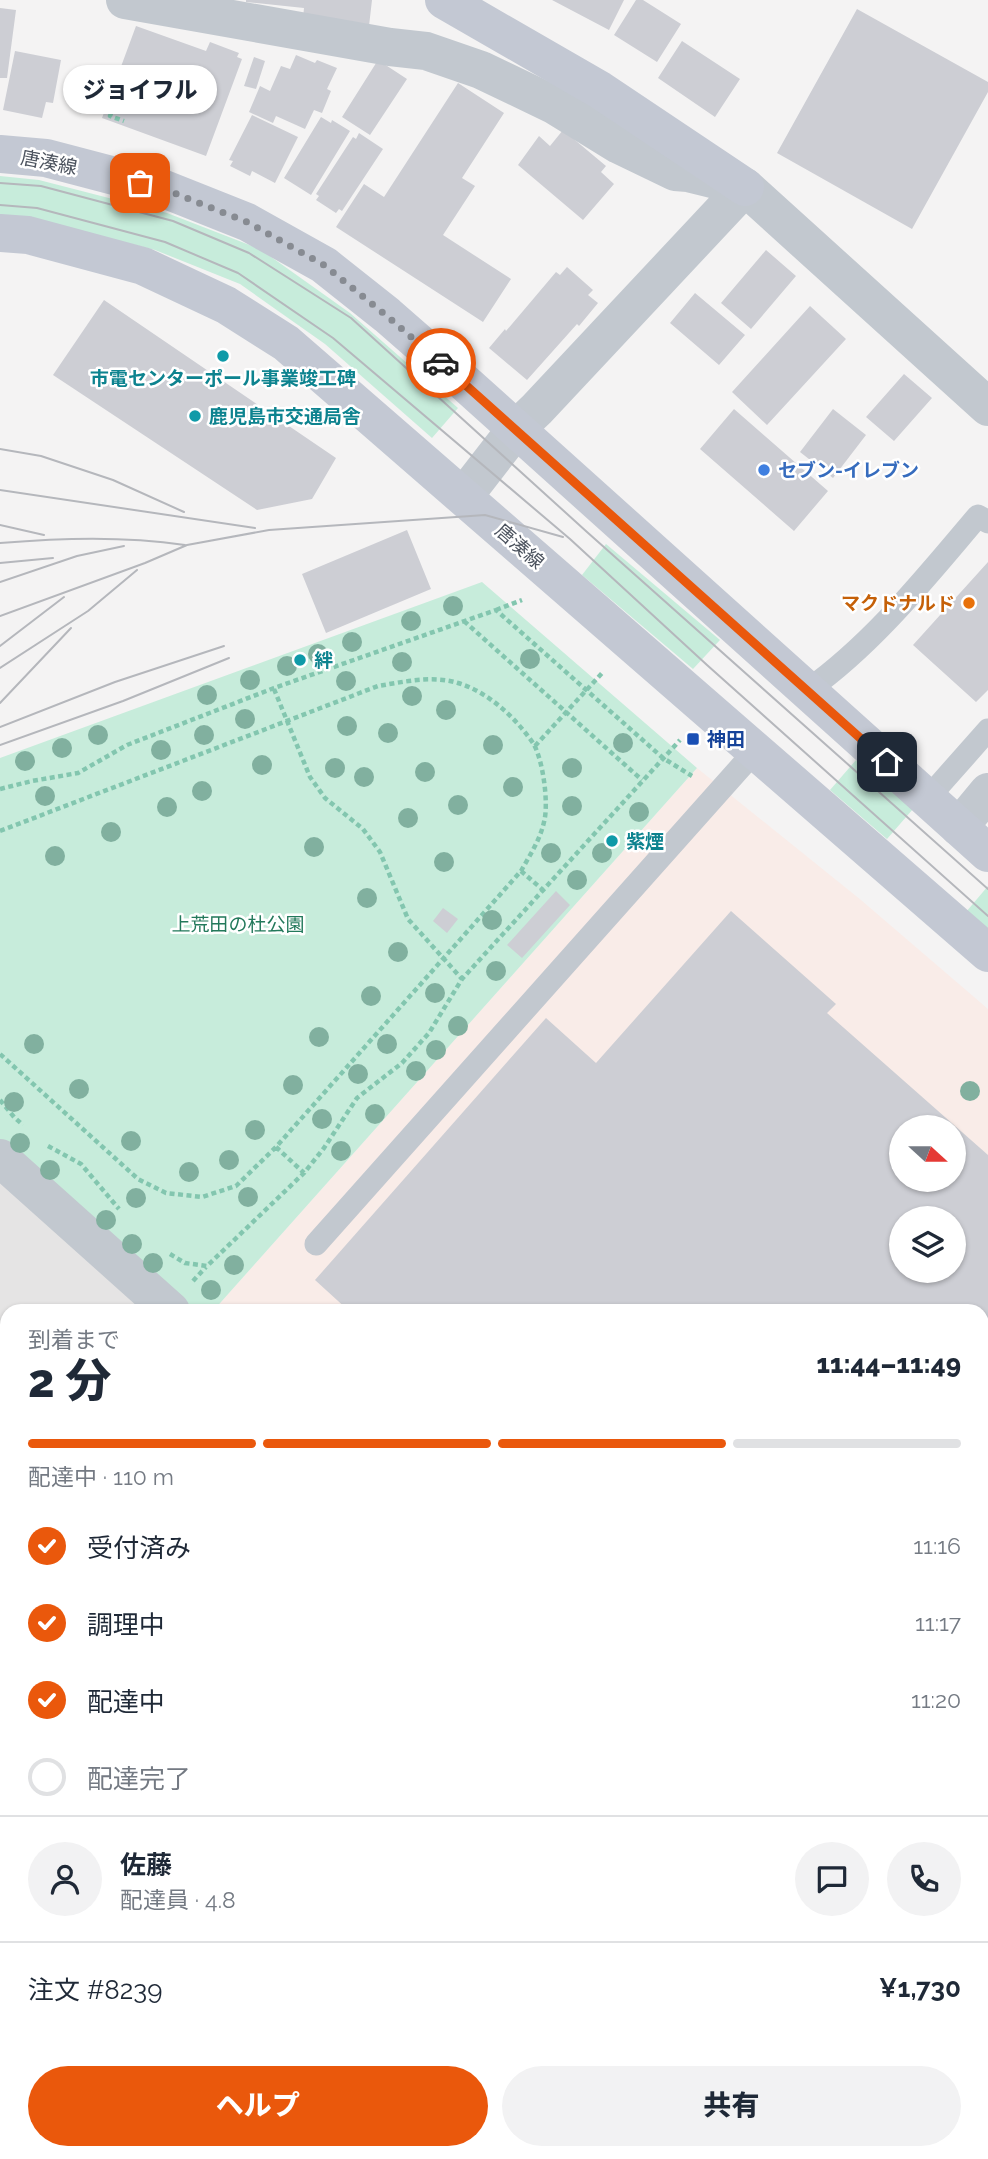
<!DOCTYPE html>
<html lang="ja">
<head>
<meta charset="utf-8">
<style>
  :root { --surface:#fff; --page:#f2f2f3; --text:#1f2937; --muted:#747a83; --line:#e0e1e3; --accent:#ea580c }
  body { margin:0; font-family:Raleway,"Noto Sans JP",sans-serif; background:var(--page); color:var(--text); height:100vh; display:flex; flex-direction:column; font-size:26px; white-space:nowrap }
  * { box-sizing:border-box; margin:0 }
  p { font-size:23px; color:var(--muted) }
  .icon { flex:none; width:38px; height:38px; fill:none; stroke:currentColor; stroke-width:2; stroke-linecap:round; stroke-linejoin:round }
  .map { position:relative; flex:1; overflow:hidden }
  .drawer { position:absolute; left:0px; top:1304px; width:989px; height:856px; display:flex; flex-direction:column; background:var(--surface); border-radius:21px 21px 0 0; box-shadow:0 2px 5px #0004 }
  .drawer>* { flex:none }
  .needle { width:46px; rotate:111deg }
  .tools { position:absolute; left:889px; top:1115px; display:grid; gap:14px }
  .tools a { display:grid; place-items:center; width:77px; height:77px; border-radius:50%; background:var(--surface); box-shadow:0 2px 5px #0004; font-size:35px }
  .pin { position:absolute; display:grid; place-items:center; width:60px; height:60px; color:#fff; margin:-30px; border-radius:14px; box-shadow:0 4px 10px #0006 }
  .courier { position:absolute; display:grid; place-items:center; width:70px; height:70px; margin:-35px; border:5px solid #ea580c; border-radius:50%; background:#fff; color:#222; box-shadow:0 2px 9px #0007 }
  .bubble { position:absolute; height:49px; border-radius:24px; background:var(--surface); box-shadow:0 2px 5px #0004; font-size:23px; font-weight:800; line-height:49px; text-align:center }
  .head em { font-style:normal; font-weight:800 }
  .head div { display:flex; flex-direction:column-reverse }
  .head { display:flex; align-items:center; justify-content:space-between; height:119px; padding:0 28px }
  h1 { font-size:46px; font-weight:800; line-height:52px }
  .bar { display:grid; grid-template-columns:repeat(4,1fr); gap:10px 7px; align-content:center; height:84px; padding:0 28px }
  .bar i { height:9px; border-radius:5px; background:var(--line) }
  .bar .selected { background:var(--accent) }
  .bar p { grid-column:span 4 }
  .line { display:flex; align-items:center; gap:18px; padding:0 28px; border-top:2px solid var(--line) }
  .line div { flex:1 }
  .round { display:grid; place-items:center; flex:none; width:74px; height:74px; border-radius:37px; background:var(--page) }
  ol { padding:0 28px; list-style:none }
  li { display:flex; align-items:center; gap:21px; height:77px }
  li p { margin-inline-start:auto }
  li .icon { padding:7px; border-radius:50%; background:var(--accent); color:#fff; stroke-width:4 }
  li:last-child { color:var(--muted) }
  li i { width:38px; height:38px; border:4px solid var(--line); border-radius:50% }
  .action { display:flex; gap:14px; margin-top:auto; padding:14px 28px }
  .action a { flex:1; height:80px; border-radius:42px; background:var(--accent); color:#fff; font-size:28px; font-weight:800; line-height:80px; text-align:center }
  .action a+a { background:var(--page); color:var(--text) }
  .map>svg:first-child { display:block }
  .education { fill:#e5e4e4 }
  .medical { fill:#f9ece8; fill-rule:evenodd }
  .green { fill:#c7ecdb }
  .building { fill:#cdced4; fill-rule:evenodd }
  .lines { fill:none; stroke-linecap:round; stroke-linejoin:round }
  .path { stroke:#83c6af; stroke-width:4.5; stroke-dasharray:5 3.5; stroke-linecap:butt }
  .lane { stroke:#c2c8cf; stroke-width:23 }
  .street { stroke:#c2c8cf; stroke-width:38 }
  .secondary { stroke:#c3c8d3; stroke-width:38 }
  .tram { stroke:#b5b7bc; stroke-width:2 }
  .tree { fill:#81b09f }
  .done { stroke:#878b92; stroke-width:7; stroke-dasharray:0 12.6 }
  .route { stroke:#ea580c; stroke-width:9 }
  .culture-dot { fill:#0f9aa8; stroke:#fff; stroke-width:2.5 }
  .shop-dot { fill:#3f7fe0; stroke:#fff; stroke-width:2.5 }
  .food-dot { fill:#e8710a; stroke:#fff; stroke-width:2.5 }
  .transit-dot { fill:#1a4fb4; stroke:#fff; stroke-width:2.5 }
  .labels { text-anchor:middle; stroke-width:5; stroke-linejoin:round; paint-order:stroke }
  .street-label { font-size:19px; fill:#4c535e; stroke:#fff }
  .culture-label { font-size:19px; font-weight:bold; fill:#0d838f; stroke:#fff; text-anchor:start }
  .shop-label { font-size:19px; font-weight:bold; fill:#366cbe; stroke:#fff; text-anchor:start }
  .food-label { font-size:19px; font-weight:bold; fill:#c56008; stroke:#fff; text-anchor:end }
  .transit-label { font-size:19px; font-weight:bold; fill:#164399; stroke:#fff; text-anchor:start }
  .park-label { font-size:19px; fill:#23795b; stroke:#fff }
</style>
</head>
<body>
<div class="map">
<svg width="988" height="2159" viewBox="0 0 988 2159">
  <rect width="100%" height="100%" fill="#f4f3f3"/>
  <path class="education" d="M0,1170l158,141h-151v841l457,1 -1,6h-463z"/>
  <path class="medical" d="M697,768l164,132 127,109v1150h-481l-7,-6 482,-1v-841h-769zM901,1127h53v53h-53zM901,1218h53v52h-53z"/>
  <path class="green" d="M0,176l39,4 128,33 93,36 90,64 108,95 -26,30 -107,-94 -85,-60 -85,-34 -121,-31 -34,-3z
    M606,544l114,96 -27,29 -111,-94z
    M482,582l215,186 -484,543h-21l-192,-172v-381z
    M856,760l57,49 -26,30 -57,-49z
    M988,886v45l-22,-19z"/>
  <path class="building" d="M246,0h126l-3,26 -66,-8 1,-10 -58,-6z
    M552,0h72l-15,30z
    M636,0h7l38,24 -24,38 -43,-27z
    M0,8l16,2 -9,68h-7z
    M857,9l131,73v10l-76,137 -135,-76z
    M136,26l70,25 4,-9 29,11 -2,4 5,2 -36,97 -104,-38z
    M682,41l58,38 -25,38 -57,-39z
    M15,51l46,9 -8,43 -7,-1 -4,16 -39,-8z
    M296,55l19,8 2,-3 20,8 -10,21 4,2 -9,22 -8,-3 -9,19 -29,-13 -3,7 -24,-11 11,-26 10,5 11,-25 9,3z
    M254,57l11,4 -9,28 -12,-3z
    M378,60l29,19 -37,56 -28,-18z
    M458,83l46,30 -42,65 13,8 -32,49 68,44 -28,43 -147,-95 28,-43 20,13z
    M252,115l46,22 -23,46 -23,-12 -2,5 -20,-10 3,-5 -4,-1z
    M321,117l10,6 1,-3 18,11 -39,64 -27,-17z
    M563,130l43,36 -5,6 13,12 -31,36 -65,-55 21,-29 11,10z
    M359,133l24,16 -41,62 -3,-2 -3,4 -20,-13 3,-4 -3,-2 37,-57 3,2z
    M766,250l30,26 -45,53 -30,-26z
    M567,267l26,23 -5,5 10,8 -19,23 -2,-2 -50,56 -38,-32 16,-19 1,2 50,-59 4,3z
    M695,293l50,42 -26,30 -49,-42z
    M104,300l232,158 -24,41 -55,11 -204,-135z
    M810,306l36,33 -79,86 -35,-33z
    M904,374l28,24 -38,43 -28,-24z
    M734,409l94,82 -34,40 -94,-82z
    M833,409l33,26 -33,43 -33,-26z
    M407,530l24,59 -105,44 -24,-59z
    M988,562v128l-12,12 -63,-57z
    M556,891l14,14 -48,53 -15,-13z
    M443,908l15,11 -11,14 -14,-12z
    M731,911l105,93 -9,9 161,142v502l-6,7v-353h-633l-34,-31 231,-262 50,45zM901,1127h53v53h-53zM901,1218h53v52h-53z
    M988,1687v67l-6,7v-67z
    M140,2152h101l-3,7h-100z
    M544,2152h41l-6,7h-28z"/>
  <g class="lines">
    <path class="path" d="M117,97l-7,19 14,5
      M496,610l26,-10
      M464,621l178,159
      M274,689l36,88 15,21 38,31 17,23 28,67 54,60
      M535,746l68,-74
      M0,789l32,-8 46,-8 49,-28 147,-57 222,-78 167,148 29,18
      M0,831l378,-145c25,-4 54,-11 80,-3 30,9 57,34 75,60 10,16 16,61 11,79 -4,18 -14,33 -23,49l-245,276 -40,39 -34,11 -36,-4 -28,-14 -138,-125
      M521,871l22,19
      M0,1100l14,17 9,8
      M48,1146l33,18 38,45
      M276,1147l28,26
      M170,1254l15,9 22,3 97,-93 20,-25 33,-50 45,-35 27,-30 33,-54 218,-239
      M193,1281l13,-14"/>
    <path class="lane" d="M808,690c66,-47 118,-113 170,-174l10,6
      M927,799l61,-69
      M316,1244l440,-494
      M0,1436l7,-18
      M982,1902l6,-16
      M0,1997l7,3
      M412,2152l17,7"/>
    <path class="street" d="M125,0l265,47 36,4 55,19 73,35 65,40 56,27 13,1 57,14 243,220
      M464,496l52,-67 21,-20 208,-222
      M959,827l29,-35
      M0,1158l171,153
      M487,2152v7"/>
    <path class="secondary" d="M444,0l156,90 145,97
      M0,154l46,4 118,31 83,33 77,43 63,50 79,69 522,469
      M0,233l28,2 115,31 83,39 60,38 702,610"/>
    <path class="tram" d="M0,183l41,3 132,35 76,32 102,65 236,214 401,357
      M0,205l37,3 128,34 73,31 95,65 237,201 137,126 281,251
      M0,449l41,7 72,24 71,32
      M0,490l255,38
      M0,525l44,10
      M0,543c62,-5 123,-7 185,2
      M0,563l53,-5
      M0,582l77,-26 47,-10
      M0,616l145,-53 42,-18 82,-15 216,-15 78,22
      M0,646l64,-49
      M0,668l88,-57 49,-41
      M0,703l71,-75
      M0,727l115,-45 109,-36
      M0,745l123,-44 106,-43"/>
  </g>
  <g class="tree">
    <circle cx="453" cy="606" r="10"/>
    <circle cx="411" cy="621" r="10"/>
    <circle cx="352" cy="642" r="10"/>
    <circle cx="318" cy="654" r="10"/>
    <circle cx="530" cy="659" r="10"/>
    <circle cx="402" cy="662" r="10"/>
    <circle cx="287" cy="666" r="10"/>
    <circle cx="250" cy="680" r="10"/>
    <circle cx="346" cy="681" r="10"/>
    <circle cx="207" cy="695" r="10"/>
    <circle cx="412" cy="696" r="10"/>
    <circle cx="446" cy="710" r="10"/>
    <circle cx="245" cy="719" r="10"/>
    <circle cx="347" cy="726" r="10"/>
    <circle cx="388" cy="733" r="10"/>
    <circle cx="98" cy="735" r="10"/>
    <circle cx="204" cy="735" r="10"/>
    <circle cx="623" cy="743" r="10"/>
    <circle cx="493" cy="745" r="10"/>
    <circle cx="62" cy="748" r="10"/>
    <circle cx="161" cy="750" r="10"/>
    <circle cx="25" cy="761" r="10"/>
    <circle cx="262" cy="765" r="10"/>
    <circle cx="335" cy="768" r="10"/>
    <circle cx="572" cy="768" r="10"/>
    <circle cx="425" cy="772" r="10"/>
    <circle cx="364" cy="777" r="10"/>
    <circle cx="513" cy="787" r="10"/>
    <circle cx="202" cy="791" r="10"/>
    <circle cx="45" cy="796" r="10"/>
    <circle cx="458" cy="805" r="10"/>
    <circle cx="572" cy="806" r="10"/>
    <circle cx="167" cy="807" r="10"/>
    <circle cx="639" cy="812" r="10"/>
    <circle cx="408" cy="818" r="10"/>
    <circle cx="111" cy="832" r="10"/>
    <circle cx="314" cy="847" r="10"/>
    <circle cx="551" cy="853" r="10"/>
    <circle cx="602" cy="853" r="10"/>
    <circle cx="55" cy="856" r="10"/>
    <circle cx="444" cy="862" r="10"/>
    <circle cx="577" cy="880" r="10"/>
    <circle cx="367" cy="898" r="10"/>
    <circle cx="492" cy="920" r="10"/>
    <circle cx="398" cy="952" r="10"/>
    <circle cx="496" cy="971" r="10"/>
    <circle cx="435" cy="993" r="10"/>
    <circle cx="371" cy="996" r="10"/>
    <circle cx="458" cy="1026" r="10"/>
    <circle cx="319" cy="1037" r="10"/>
    <circle cx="34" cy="1044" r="10"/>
    <circle cx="387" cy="1044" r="10"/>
    <circle cx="436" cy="1050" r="10"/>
    <circle cx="416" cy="1071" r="10"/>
    <circle cx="358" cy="1074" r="10"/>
    <circle cx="293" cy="1085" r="10"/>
    <circle cx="79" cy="1089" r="10"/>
    <circle cx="970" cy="1091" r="10"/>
    <circle cx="14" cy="1102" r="10"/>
    <circle cx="375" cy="1114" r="10"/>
    <circle cx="322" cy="1119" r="10"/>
    <circle cx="255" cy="1130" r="10"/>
    <circle cx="131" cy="1141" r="10"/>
    <circle cx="20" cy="1143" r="10"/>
    <circle cx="341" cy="1151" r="10"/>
    <circle cx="229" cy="1160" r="10"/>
    <circle cx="50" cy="1170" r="10"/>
    <circle cx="189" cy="1172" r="10"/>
    <circle cx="248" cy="1197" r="10"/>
    <circle cx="136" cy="1198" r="10"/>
    <circle cx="106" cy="1220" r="10"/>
    <circle cx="132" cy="1244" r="10"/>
    <circle cx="153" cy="1263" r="10"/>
    <circle cx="234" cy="1265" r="10"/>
    <circle cx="211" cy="1290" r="10"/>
  </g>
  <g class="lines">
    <path class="done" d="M140,183l24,6 83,33 77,43 63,51 54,47"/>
    <path class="route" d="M441,363l446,399"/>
  </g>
  <g class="culture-dot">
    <circle cx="223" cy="356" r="7"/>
    <circle cx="195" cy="416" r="7"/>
    <circle cx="300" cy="660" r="7"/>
    <circle cx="612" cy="841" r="7"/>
  </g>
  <circle class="shop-dot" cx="764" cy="470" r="7"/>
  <circle class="food-dot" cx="969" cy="603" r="7"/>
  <rect class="transit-dot" x="686" y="732" width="14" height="14" rx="3.5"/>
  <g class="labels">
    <g class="street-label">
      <text transform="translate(49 162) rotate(11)" y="7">唐湊線</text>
      <text transform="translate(520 546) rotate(41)" y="7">唐湊線</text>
    </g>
    <g class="culture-label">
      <text x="223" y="385" text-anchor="middle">市電センターポール事業竣工碑</text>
      <text x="209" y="423">鹿児島市交通局舎</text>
      <text x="314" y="667">絆</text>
      <text x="626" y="848">紫煙</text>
    </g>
    <g class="shop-label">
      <text x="778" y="477">セブン-イレブン</text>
    </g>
    <g class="food-label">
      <text x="955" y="610">マクドナルド</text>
    </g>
    <g class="transit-label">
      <text x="707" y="746">神田</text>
    </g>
    <g class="park-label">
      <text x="238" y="931">上荒田の杜公園</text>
    </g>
  </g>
</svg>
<div class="tools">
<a><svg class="needle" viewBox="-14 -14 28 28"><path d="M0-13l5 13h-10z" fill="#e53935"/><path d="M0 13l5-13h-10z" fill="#747a83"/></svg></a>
<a><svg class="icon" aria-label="layers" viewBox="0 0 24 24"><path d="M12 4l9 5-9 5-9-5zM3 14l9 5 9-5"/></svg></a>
</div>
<div class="pin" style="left:140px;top:183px;background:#ea580c"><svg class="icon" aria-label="bag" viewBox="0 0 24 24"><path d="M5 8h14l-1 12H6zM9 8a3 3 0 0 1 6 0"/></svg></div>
<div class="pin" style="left:887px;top:762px;background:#1f2937"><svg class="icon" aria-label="home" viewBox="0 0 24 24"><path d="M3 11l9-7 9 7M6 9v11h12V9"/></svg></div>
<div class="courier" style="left:441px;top:363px"><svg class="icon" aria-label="car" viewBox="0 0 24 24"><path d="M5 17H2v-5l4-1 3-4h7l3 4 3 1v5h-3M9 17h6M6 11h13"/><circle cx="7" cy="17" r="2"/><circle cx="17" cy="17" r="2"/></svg></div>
<div class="bubble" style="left:63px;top:65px;width:154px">ジョイフル</div>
<section class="drawer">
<div class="head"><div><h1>2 分</h1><p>到着まで</p></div><em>11:44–11:49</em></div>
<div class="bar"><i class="selected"></i><i class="selected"></i><i class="selected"></i><i></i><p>配達中 · 110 m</p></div>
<ol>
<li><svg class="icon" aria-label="check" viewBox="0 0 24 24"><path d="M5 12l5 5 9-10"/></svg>受付済み<p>11:16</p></li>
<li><svg class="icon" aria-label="check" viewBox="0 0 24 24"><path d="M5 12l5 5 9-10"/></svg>調理中<p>11:17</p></li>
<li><svg class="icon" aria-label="check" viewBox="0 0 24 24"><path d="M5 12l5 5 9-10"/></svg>配達中<p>11:20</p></li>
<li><i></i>配達完了</li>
</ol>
<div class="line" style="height:126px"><a class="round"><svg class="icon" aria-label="person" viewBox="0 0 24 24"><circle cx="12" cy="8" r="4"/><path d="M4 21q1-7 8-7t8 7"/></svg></a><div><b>佐藤</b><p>配達員 · 4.8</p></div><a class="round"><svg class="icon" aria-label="chat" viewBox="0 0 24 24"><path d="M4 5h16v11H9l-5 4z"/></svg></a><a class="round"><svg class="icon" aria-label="phone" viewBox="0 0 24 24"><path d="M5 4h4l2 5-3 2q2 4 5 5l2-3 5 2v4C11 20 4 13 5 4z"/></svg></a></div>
<div class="line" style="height:91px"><div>注文 #8239</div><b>¥1,730</b></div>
<div class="action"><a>ヘルプ</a><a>共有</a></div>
</section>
</div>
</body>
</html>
